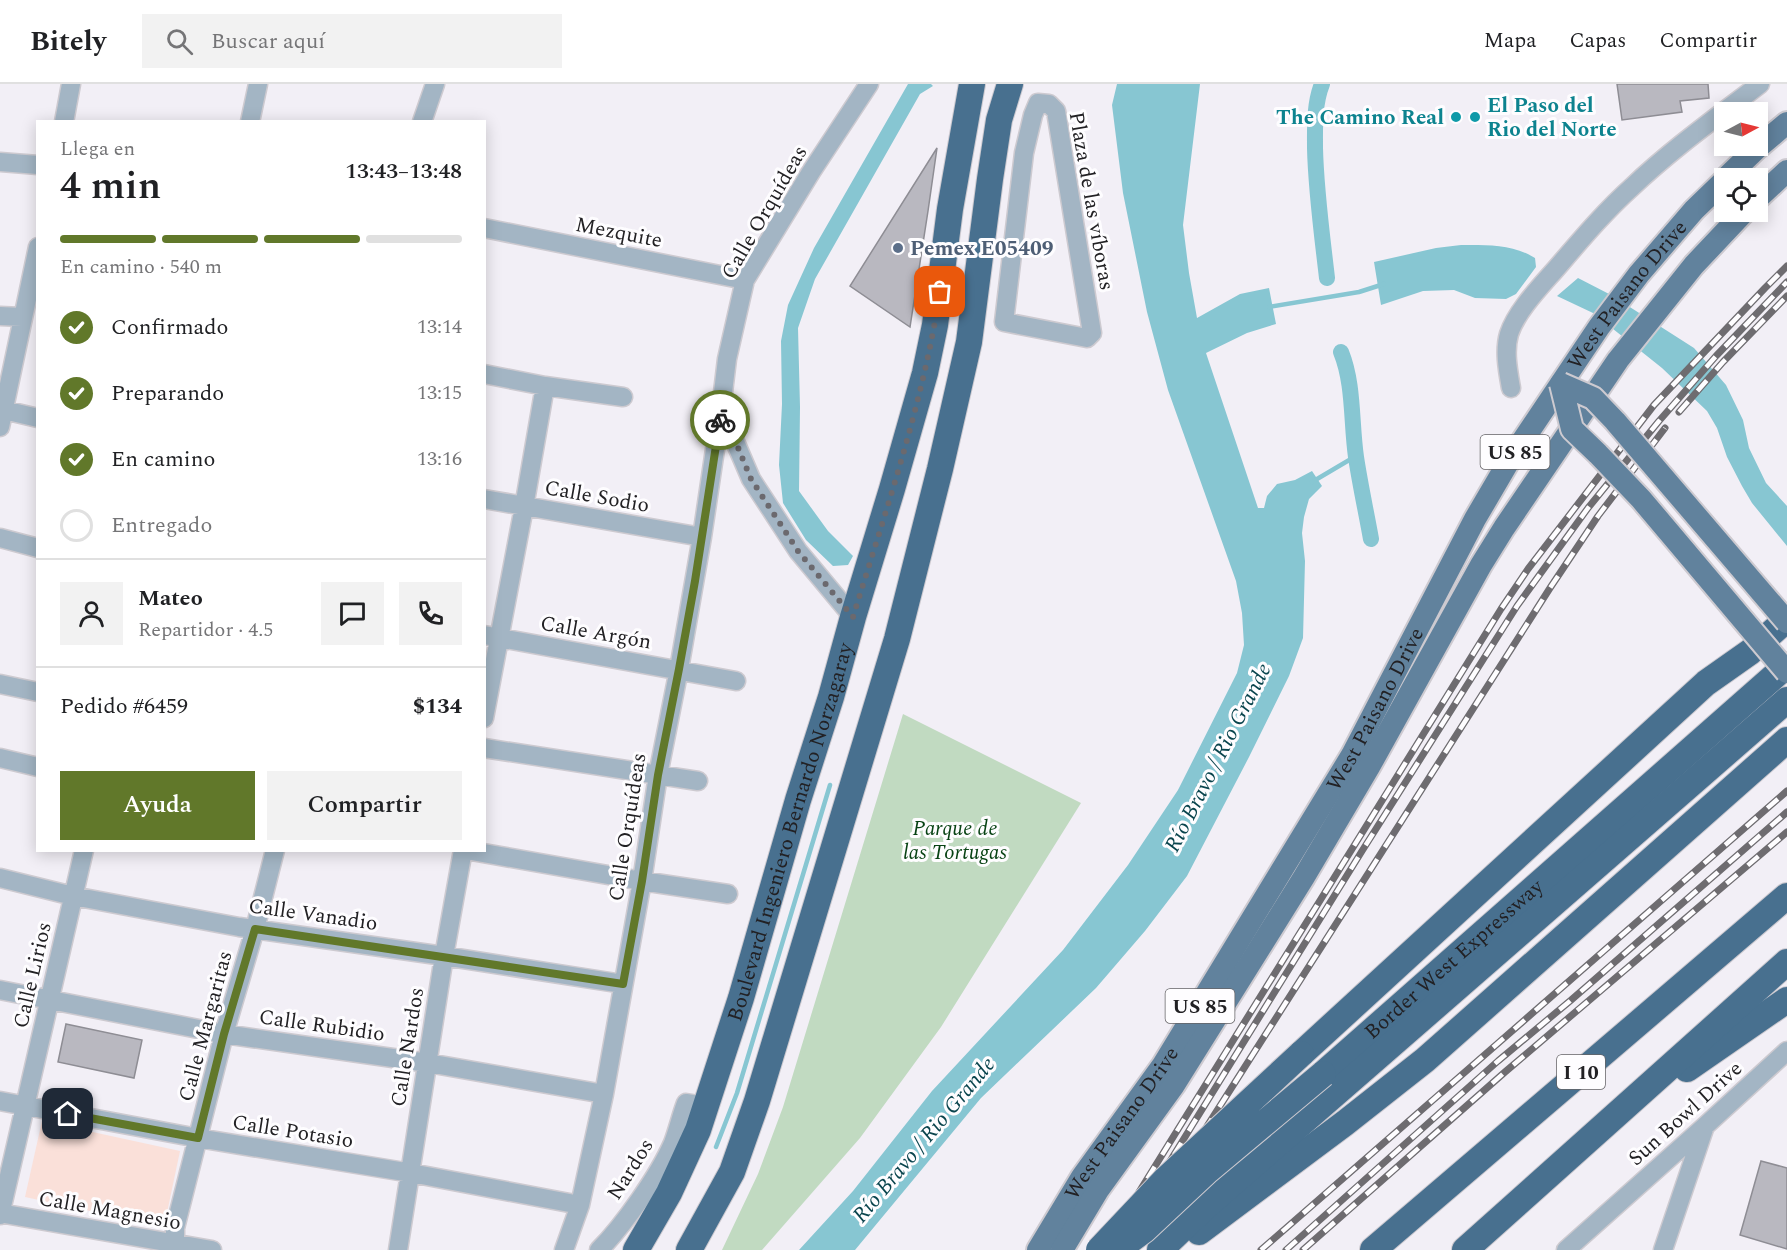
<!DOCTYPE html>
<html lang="es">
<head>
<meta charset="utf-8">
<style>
  :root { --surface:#fff; --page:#f2f2f2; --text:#202124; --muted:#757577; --line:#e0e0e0; --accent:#61782a }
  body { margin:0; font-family:Spectral,serif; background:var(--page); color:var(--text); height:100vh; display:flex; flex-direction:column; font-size:22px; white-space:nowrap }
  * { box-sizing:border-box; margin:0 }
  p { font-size:20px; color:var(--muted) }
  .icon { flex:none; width:33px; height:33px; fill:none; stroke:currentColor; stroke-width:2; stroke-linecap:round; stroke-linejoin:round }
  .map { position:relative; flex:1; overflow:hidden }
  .details { position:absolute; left:36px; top:36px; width:450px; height:732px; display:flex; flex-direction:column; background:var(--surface); border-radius:0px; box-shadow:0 3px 15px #0003 }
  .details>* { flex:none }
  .needle { width:39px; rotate:83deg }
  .tools { position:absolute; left:1714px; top:18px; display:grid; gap:12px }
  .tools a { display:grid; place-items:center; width:54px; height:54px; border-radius:0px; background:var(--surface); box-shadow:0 3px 15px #0003; font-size:30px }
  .pin { position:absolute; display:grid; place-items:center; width:51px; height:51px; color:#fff; margin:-26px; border-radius:12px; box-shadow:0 3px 9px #0006 }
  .courier { position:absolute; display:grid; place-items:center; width:60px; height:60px; margin:-30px; border:4px solid #61782a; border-radius:50%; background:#fff; color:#222; box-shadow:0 2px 8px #0007 }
  .headline em { font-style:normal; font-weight:600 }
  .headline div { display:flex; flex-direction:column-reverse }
  .headline { display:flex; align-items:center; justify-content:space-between; height:102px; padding:0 24px }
  h1 { font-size:39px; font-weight:600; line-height:45px }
  .bar { display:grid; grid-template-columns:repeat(4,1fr); gap:9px 6px; align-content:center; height:72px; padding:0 24px }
  .bar i { height:8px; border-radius:4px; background:var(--line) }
  .bar .on { background:var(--accent) }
  .bar p { grid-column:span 4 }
  .line { display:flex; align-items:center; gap:15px; padding:0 24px; border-top:2px solid var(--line) }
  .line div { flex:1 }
  .round { display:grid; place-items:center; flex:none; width:63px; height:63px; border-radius:0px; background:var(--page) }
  ol { padding:0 24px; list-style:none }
  li { display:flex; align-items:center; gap:18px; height:66px }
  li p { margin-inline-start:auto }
  li .icon { padding:6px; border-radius:50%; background:var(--accent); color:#fff; stroke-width:4 }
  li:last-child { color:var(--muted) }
  li i { width:33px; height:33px; border:3px solid var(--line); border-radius:50% }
  .primary-button { display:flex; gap:12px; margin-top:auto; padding:12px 24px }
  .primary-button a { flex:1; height:69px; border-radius:0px; background:var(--accent); color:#fff; font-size:24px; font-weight:600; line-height:69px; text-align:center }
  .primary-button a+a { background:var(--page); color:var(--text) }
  header { display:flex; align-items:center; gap:36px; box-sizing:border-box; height:84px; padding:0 30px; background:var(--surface); border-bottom:2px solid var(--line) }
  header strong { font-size:28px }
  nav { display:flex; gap:33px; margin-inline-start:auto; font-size:21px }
  .search { width:420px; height:54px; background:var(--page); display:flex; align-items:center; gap:15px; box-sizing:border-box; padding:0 21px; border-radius:0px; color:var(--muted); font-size:22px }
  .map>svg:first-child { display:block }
  .education { fill:#fae0d9 }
  .green { fill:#c1dac1 }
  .water { fill:#87c6d2 }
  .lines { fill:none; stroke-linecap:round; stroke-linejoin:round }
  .stream { stroke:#87c6d2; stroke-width:4.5 }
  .canal { stroke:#87c6d2; stroke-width:16 }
  .building { fill:#b9b8c0; stroke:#8e8d94; stroke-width:1.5 }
  .minor-casing { stroke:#cdcad0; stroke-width:21 }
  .major-casing { stroke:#cdcad0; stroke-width:26 }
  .highway-casing { stroke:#cdcad0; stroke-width:28 }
  .minor { stroke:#a3b5c4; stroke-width:18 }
  .major { stroke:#61829d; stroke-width:22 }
  .highway { stroke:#48708f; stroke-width:26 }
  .rail-casing { stroke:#6e6c70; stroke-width:7 }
  .rail { stroke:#fefdff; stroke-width:4.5; stroke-dasharray:14; stroke-linecap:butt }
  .major-bridge-casing { stroke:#cdcad0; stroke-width:26; stroke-linecap:butt }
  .highway-bridge-casing { stroke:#cdcad0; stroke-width:28; stroke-linecap:butt }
  .major-bridge { stroke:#61829d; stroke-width:22 }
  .highway-bridge { stroke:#48708f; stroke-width:26 }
  .done { stroke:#6b696e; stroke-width:6; stroke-dasharray:0 10.8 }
  .route { stroke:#61782a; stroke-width:8 }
  .culture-dot { fill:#0f9aa8; stroke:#fefdff; stroke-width:2 }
  .service-dot { fill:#5c6f8a; stroke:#fefdff; stroke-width:2 }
  .labels { text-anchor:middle; stroke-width:6; stroke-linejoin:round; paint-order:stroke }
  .shield { fill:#fefdff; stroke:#646366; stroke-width:1.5 }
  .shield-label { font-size:20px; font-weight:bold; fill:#222124 }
  .culture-label { font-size:21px; font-weight:bold; fill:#0d838f; stroke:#fefdff; text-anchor:start }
  .street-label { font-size:21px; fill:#222124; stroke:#fefdff }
  .service-label { font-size:21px; font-weight:bold; fill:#4e5e75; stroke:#fefdff; text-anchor:start }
  .park-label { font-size:21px; font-style:italic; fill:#084314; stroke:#fefdff }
  .water-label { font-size:22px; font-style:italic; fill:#0a454e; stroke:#fefdff }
</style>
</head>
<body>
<header>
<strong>Bitely</strong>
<div class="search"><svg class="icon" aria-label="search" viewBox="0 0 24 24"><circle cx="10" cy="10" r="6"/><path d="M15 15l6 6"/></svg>Buscar aquí</div>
<nav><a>Mapa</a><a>Capas</a><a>Compartir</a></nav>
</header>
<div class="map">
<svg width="1787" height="1166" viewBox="0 0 1787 1166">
  <rect width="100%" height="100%" fill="#f2eff6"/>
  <path class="education" d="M42,1037l138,30 -16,76 -139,-30z"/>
  <path class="green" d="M903,630l178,89 -140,224 -81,111 -98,112h-40l36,-76 25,-67z"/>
  <path class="water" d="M908,0h23l2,2 -13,8 -105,185 -17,49 2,79 -1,84 29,40 25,25 -5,9 -15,1 -27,-26 -23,-37 -4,-38 3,-61 -1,-63 7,-36 26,-57z
    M1117,0h83l-17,141 6,48 8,45 43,-24 29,-6 7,36 -29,9 -41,20 52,155h6l3,-12 10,-12 18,-4 17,-9 10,15 -13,13 -5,18 -2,16 3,28 -2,77 -14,38 -40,81 -62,119 -42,55 -49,57 -115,110 -126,152h-56l54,-59 79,-100 131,-141 65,-85 50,-75 59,-117 7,-28 -2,-32 -6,-32 -68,-191 -21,-78 -24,-119 -11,-88z
    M1461,161c26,0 52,-1 74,13l1,9 -20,27 -10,5 -31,-1 -21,-8 -31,1 -42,14 -7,-43 62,-14z
    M1578,194l33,17 83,53 32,37 17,35 6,28 17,35 21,23v40l-35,-43 -10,-17 -15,-29 -10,-29 -10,-17 -45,-43 -69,-55 -36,-17z"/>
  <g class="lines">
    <path class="stream" d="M1269,223l90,-15 25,-8
      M1312,398l44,-26
      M716,1063l21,-54 93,-308"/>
    <path class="canal" d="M1322,0c-8,20 -7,43 -7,64 1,44 7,86 12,130
      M1341,268c13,32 10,70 15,105 4,27 10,54 15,82"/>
  </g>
  <path class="building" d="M1617,0h91l1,14 -29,3 2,11 -60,8z
    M937,64l-9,63 -18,116 -60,-41z
    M66,940l76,16 -8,38 -76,-16z
    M1761,1077l26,7v81l-47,-14z"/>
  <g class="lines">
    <defs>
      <path id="minor" d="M1038,19l11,1 7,7 36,222 -5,5 -83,-16 20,-169 9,-38z
        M64,38l7,-38
        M250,38l8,-38
        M422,38l13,-38
        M0,78l38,3
        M484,144l261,52
        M0,232l22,1
        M484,290l61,12 78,11
        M1511,304c-3,-17 -7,-37 -2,-54 7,-22 30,-46 45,-63 25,-29 50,-59 78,-84 40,-38 85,-70 128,-103
        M4,326l34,8
        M0,343l38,-180
        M484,415l218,38
        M0,454l38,10
        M853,533l-55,-66 -47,-72 -30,-70 6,-50 18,-79 66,-108 58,-88
        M484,551l252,46
        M0,600l38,8
        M484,634l40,-211 21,-121
        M484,664l214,33
        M0,674l38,9
        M466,766l176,31 86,13
        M0,794l73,18 166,31 205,29 179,28
        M0,906l224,44 204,29 176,31
        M0,1017l198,37 213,35 169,32
        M0,1129l212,37
        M0,1131l84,-365
        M175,1166v-22l49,-194 31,-105 20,-79
        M398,1166l46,-294 19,-106
        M564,1166l16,-45 24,-111 38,-213 16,-106 21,-106 23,-132 19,-128
        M599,1166c25,-25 60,-75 74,-107 5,-13 8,-27 13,-40l19,3
        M1566,1166l138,-123 83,-76
        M1663,1166l41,-121"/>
      <g id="major">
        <path d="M1726,94l30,-29 31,-26"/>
        <path d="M1758,114l29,-27"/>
        <path id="s1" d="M1038,1166l44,-73 81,-112 189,-310 123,-236 34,-58 90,-134 40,-53 55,-64 31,-30"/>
        <path d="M1062,1166l36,-60 76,-105 130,-208 65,-110 112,-202 23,-37 114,-168 76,-95 50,-53"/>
      </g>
      <g id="highway">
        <path d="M1301,970l405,-371 44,-31 37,-33"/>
        <path d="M1687,985l100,-69"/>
        <path id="s2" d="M1323,990l464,-409"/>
        <path d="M1199,1148l146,-109 80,-63 362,-320"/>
        <path id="s3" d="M636,1166l33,-57 29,-63 43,-132 57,-198 33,-103 22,-80 39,-128 33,-116 10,-48 15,-116 22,-125"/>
        <path d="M689,1166l43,-78 25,-71 140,-462 43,-170 29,-127 21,-163 9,-59 11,-36"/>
        <path d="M1160,1166l43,-41 584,-509"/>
        <path d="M1373,1166l414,-354"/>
        <path d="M1465,1166l322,-288"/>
      </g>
    </defs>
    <use href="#minor" class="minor-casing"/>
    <use href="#major" class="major-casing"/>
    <use href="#highway" class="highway-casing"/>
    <use href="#minor" class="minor"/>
    <use href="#major" class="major"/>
    <use href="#highway" class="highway"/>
    <defs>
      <path id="rail" d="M1679,328l44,-50 64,-66
        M1103,1166l398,-641 27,-40 126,-164 111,-117 22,-22
        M1115,1166l247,-399 155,-245 71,-98 71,-87 57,-65 71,-74
        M1131,1166l45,-75 374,-587 48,-72 67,-88
        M1261,1166l526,-459
        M1286,1166l212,-189 72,-60 217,-189
        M1303,1166l202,-178 282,-240"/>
    </defs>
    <use href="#rail" class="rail-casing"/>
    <use href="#rail" class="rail"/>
    <defs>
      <path id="major-bridge" d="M1561,300l11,45 26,25 43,45 146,173
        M1561,300l32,14 22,23 172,201"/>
      <path id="highway-bridge" d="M1099,1166l67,-71 135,-125
        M1117,1166l27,-20 63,-59 116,-97"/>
    </defs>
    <use href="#major-bridge" class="major-bridge-casing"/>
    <use href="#highway-bridge" class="highway-bridge-casing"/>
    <use href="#major-bridge" class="major-bridge"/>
    <use href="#highway-bridge" class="highway-bridge"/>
  </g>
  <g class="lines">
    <path class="done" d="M720,336l2,-11 29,70 47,72 55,66c33,-107 70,-214 87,-325"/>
    <path class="route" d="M68,1030l130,24 26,-104 31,-105 368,55 19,-103 16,-106 21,-106 16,-88 25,-161"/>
  </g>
  <g class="culture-dot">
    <circle cx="1456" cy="33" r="6"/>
    <circle cx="1475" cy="33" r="6"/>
  </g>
  <circle class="service-dot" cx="898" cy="164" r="6"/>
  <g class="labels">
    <g class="shield">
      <rect x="1480.5" y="351" width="69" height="34" rx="4.5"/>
      <rect x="1165.5" y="905" width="69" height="34" rx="4.5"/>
      <rect x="1557" y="971" width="48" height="34" rx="4.5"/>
    </g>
    <g class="shield-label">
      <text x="1515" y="375">US 85</text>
      <text x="1200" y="929">US 85</text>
      <text x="1581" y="995">I 10</text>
    </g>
    <g class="culture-label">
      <text x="1487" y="28">El Paso del<tspan x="1487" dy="24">Rio del Norte</tspan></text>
      <text x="1444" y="40" text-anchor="end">The Camino Real</text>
    </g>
    <g class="street-label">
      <text transform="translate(1092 117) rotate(80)" y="7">Plaza de las víboras</text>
      <text transform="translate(764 128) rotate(-60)" y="7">Calle Orquídeas</text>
      <text transform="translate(619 148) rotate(11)" y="7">Mezquite</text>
      <text dy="7" stroke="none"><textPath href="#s1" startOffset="1124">West Paisano Drive</textPath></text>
      <text transform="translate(597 412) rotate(10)" y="7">Calle Sodio</text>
      <text transform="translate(596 548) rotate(10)" y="7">Calle Argón</text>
      <text dy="7" stroke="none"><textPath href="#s1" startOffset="638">West Paisano Drive</textPath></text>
      <text transform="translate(627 743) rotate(-81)" y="7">Calle Orquídeas</text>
      <text dy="7" stroke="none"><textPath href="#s3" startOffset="447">Boulevard Ingeniero Bernardo Norzagaray</textPath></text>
      <text transform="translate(313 830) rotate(8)" y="7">Calle Vanadio</text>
      <text dy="7" stroke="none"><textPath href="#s2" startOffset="174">Border West Expressway</textPath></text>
      <text transform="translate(32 891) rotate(-77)" y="7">Calle Lirios</text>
      <text transform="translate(322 941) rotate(8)" y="7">Calle Rubidio</text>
      <text transform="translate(205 942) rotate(-75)" y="7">Calle Margaritas</text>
      <text transform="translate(407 963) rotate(-81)" y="7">Calle Nardos</text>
      <text transform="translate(1685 1029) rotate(-42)" y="7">Sun Bowl Drive</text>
      <text dy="7" stroke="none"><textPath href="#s1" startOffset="152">West Paisano Drive</textPath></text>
      <text transform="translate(293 1047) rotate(9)" y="7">Calle Potasio</text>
      <text transform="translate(630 1085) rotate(-58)" y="7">Nardos</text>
      <text transform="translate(110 1126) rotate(10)" y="7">Calle Magnesio</text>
    </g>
    <g class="service-label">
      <text x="910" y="171">Pemex E05409</text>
    </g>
    <g class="park-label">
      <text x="955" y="751">Parque de<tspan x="955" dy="24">las Tortugas</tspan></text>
    </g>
    <g class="water-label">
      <text transform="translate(1217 673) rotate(-63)" y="8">Río Bravo / Rio Grande</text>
      <text transform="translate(923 1055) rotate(-50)" y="8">Río Bravo / Rio Grande</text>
    </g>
  </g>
</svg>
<div class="tools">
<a><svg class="needle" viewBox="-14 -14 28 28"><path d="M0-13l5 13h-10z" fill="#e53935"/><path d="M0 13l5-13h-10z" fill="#757577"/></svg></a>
<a><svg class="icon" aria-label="locate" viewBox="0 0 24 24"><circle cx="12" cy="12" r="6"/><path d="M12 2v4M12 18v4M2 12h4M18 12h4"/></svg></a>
</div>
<div class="pin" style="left:940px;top:208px;background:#ea580c"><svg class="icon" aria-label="bag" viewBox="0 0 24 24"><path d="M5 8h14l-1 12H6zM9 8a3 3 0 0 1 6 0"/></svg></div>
<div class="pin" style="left:68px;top:1030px;background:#1f2937"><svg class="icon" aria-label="home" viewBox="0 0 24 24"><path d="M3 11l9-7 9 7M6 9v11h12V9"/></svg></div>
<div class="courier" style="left:720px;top:336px"><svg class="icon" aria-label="bike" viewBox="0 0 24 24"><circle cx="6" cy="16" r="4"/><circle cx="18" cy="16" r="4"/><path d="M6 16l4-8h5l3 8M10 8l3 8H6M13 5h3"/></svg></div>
<section class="details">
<div class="headline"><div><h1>4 min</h1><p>Llega en</p></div><em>13:43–13:48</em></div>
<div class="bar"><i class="on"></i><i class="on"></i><i class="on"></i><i></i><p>En camino · 540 m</p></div>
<ol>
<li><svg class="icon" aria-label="check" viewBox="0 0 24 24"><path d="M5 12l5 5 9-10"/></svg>Confirmado<p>13:14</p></li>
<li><svg class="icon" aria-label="check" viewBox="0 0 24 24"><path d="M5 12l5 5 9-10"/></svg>Preparando<p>13:15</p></li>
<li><svg class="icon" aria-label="check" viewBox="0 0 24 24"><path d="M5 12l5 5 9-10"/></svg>En camino<p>13:16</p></li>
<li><i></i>Entregado</li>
</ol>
<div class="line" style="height:108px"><a class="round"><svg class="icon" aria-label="person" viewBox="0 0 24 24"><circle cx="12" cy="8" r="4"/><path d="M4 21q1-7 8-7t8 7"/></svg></a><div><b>Mateo</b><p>Repartidor · 4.5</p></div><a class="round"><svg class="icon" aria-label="chat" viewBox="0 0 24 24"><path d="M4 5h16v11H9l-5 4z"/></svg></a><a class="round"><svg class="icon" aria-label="phone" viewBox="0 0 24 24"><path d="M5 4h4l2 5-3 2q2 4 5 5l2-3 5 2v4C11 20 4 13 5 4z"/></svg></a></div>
<div class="line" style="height:78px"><div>Pedido #6459</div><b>$134</b></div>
<div class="primary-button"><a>Ayuda</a><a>Compartir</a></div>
</section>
</div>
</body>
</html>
